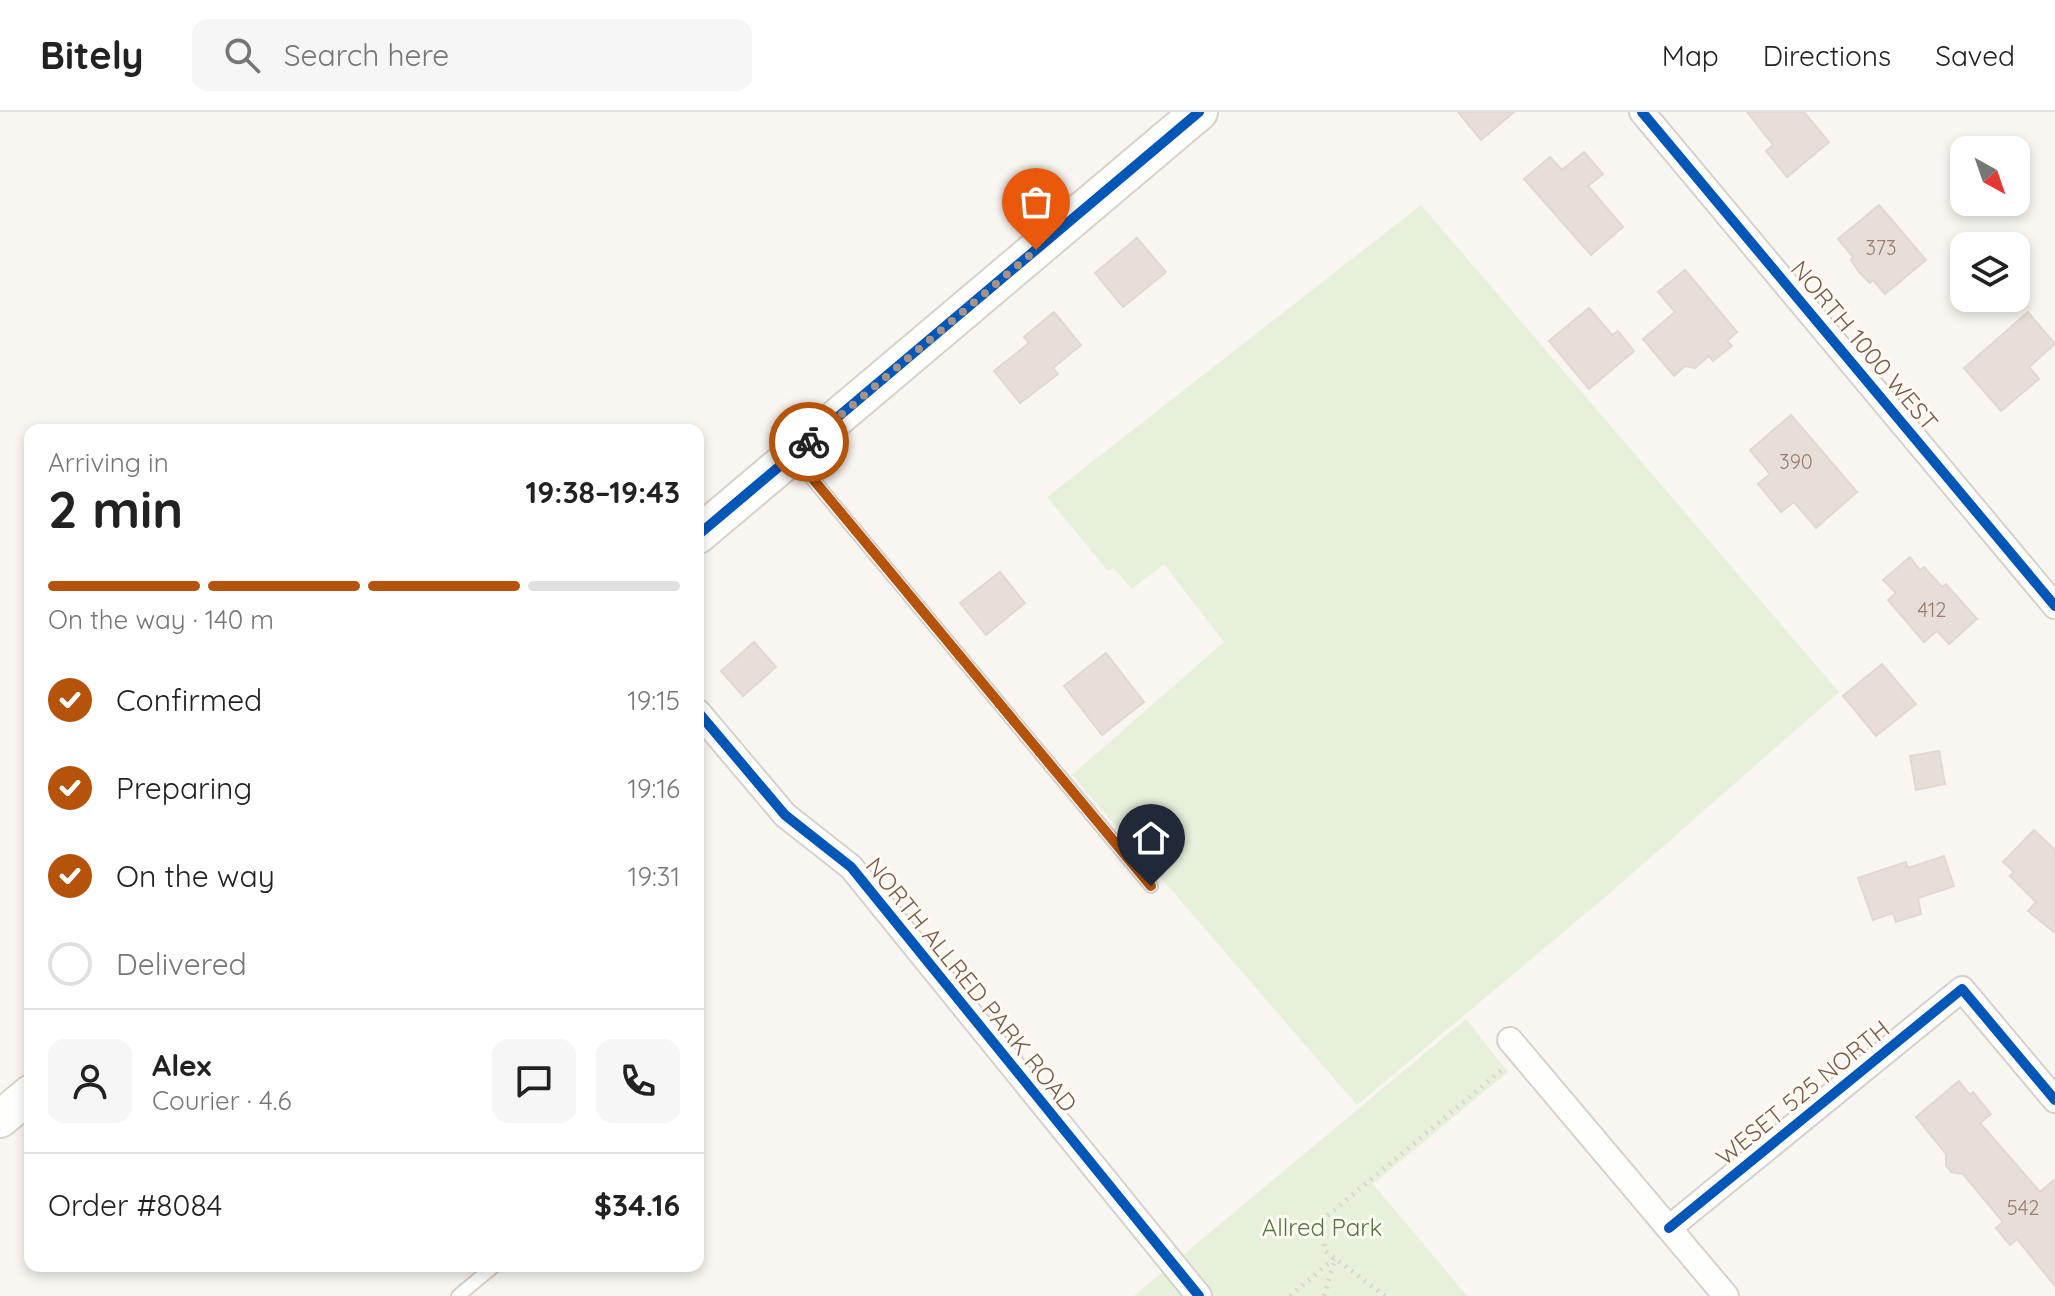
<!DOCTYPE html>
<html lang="en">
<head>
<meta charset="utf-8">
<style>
  :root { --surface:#fff; --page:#f6f6f6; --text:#222; --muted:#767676; --line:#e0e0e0; --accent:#b45309 }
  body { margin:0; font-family:Quicksand,sans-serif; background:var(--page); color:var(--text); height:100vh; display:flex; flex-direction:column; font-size:30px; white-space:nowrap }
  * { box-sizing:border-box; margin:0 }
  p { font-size:26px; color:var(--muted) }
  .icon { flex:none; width:44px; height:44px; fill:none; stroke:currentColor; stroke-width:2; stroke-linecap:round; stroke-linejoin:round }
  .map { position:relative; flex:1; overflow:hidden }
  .sheet { position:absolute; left:24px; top:312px; width:680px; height:848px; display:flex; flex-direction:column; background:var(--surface); border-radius:16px; box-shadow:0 4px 12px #0003 }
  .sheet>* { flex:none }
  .needle { width:52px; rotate:140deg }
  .controls { position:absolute; left:1950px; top:24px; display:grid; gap:16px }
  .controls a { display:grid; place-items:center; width:80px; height:80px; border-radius:16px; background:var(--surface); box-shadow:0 4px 12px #0003; font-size:40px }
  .pin { position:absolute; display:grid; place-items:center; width:68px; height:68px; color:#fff; margin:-82px -34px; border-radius:50% 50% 50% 0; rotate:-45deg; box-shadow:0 0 8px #0007 }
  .pin .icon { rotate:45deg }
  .courier { position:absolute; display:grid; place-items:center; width:80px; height:80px; margin:-40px; border:6px solid #b45309; border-radius:50%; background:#fff; color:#222; box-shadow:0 2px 10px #0007 }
  .summary em { font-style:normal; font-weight:700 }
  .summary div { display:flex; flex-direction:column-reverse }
  .summary { display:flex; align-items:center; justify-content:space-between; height:136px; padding:0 24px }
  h1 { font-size:52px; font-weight:700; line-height:60px }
  .bar { display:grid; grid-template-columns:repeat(4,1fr); gap:12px 8px; align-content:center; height:96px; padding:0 24px }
  .bar i { height:10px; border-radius:6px; background:var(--line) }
  .bar .selected { background:var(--accent) }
  .bar p { grid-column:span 4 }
  .line { display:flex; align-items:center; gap:20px; padding:0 24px; border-top:2px solid var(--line) }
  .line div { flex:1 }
  .round { display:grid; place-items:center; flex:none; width:84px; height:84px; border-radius:16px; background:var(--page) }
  ol { padding:0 24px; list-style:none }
  li { display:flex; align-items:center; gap:24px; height:88px }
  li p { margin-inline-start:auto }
  li .icon { padding:8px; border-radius:50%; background:var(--accent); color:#fff; stroke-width:4 }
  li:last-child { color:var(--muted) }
  li i { width:44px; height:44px; border:4px solid var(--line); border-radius:50% }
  header { display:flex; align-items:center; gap:48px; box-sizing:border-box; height:112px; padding:0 40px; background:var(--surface); border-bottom:2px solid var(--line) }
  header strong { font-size:38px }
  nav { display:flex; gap:44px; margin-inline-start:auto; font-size:28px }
  .search { width:560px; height:72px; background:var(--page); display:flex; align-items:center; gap:20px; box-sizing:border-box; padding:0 28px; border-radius:16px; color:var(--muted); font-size:30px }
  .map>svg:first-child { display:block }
  .green { fill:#e7f0db }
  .building { fill:#e6ded7; stroke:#e2d8d2; stroke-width:2 }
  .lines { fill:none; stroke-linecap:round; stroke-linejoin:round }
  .lane-casing { stroke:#d7d1cb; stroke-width:16 }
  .street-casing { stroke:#d7d1cb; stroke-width:28 }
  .secondary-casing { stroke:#d9d2cb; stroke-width:40 }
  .path { stroke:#dcd5d0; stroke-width:5; stroke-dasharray:2 6; stroke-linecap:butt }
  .lane { stroke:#fefefd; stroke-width:12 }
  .street { stroke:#fefefd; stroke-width:24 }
  .secondary { stroke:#fefefd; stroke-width:36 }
  .cycleway-casing { stroke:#fffaf3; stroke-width:15 }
  .cycleway { stroke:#0057b8; stroke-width:10 }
  .done { stroke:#a69286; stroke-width:8; stroke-dasharray:0 14.4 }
  .route { stroke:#b45309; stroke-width:10 }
  .labels { text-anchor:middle; stroke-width:6; stroke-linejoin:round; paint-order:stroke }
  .number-label { font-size:20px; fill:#977e72 }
  .street-label { font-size:24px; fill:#7a5c4d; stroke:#fffaf3 }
  .park-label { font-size:24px; fill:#537a41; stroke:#fffaf3 }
</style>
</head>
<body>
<header>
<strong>Bitely</strong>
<div class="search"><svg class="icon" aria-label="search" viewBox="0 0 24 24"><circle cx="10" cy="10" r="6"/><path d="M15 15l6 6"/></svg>Search here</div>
<nav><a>Map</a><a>Directions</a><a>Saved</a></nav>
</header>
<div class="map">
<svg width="2055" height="1184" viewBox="0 0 2055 1184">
  <rect width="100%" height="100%" fill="#f9f5f0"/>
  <path class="green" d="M1421,93l418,487 -229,201 -253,212 -285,-330 152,-133 -60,-78 -32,25 -19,-21 -5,3 -61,-74z
    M1466,907l42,53 -135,112 94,112h-333z"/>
  <path class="building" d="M1458,0h56l-33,28z
    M1747,0h57l25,30 -42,35 -21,-26 7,-6z
    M1584,40l19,22 -15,12 35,41 -32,28 -67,-76 26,-22 12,13z
    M1879,93l47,55 -41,34 -12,-14 -3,3 -11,-11 -8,-12 2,-3 -15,-18z
    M1137,126l29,34 -43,35 -28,-34z
    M1685,158l52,62 -10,9 5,5 -19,15 -4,-5 -14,12 -10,-2 -11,10 -31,-37 32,-27 -17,-20z
    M1589,196l23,27 6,-4 16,20 -45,38 -40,-48z
    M1054,200l27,33 -28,23 5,6 -38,29 -26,-32 35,-28 -5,-6z
    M2028,200l27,32 -26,23 10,12 -38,32 -37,-43z
    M1791,303l66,77 -41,36 -22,-26 -13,10 -23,-28 12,-10 -20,-24z
    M1910,445l10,13 4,-3 18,20 4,-3 31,35 -28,25 -12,-13 -13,11 -36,-42 8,-7 -13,-13z
    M1000,460l25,31 -39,32 -26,-32z
    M754,530l22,25 -33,29 -22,-25z
    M1106,541l38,49 -42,33 -38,-49z
    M1882,552l34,40 -40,32 -33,-40z
    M1939,639l6,33 -29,6 -6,-34z
    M2034,718l21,20v83l-27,-22 8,-9 -26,-26 4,-4 -11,-10z
    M1944,744l10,30 -36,12 3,16 -25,8 -3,-9 -20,7 -15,-42 48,-16 2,6z
    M1959,969l11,14 3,-3 18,22 -11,9 60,69 15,-13v107l-38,-47 -7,6 -14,-17 7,-6 -40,-48 -12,-2 -5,-7v-11l-30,-37z"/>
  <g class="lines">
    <defs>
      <path id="lane" d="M795,346l356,428
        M458,1184l36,-30"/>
      <path id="street" d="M1642,0l413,494
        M698,600l87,103 66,52 348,429
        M1510,928l216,256
        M1669,1116l293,-239 93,111"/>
      <path id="secondary" d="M698,423l501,-423
        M0,1007l30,-25"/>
    </defs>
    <use href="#lane" class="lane-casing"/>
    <use href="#street" class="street-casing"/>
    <use href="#secondary" class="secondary-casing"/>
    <path class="path" d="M1290,1184l45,-38
      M1324,1184l11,-37
      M1385,1184l-60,-45 -3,-23 4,-11 177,-148"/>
    <use href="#lane" class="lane"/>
    <use href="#street" class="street"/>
    <use href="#secondary" class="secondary"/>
    <defs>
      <path id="cycleway" d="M1642,0l413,494
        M698,423l501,-423
        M698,600l87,103 66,52 348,429
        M1669,1116l293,-239 93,111"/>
    </defs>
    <use href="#cycleway" class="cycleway-casing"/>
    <use href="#cycleway" class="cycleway"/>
  </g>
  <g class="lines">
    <path class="done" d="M809,330l227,-192"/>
    <path class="route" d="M809,330l-16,13 358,431"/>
  </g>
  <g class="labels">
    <g class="number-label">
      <text x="1881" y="143">373</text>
      <text x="1796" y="357">390</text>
      <text x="1932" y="505">412</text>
      <text x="2023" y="1103">542</text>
    </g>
    <g class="street-label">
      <text transform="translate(1864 234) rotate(50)" y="8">NORTH 1000 WEST</text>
      <text transform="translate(971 873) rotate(51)" y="8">NORTH ALLRED PARK ROAD</text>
      <text transform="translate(1803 981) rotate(-39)" y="8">WESET 525 NORTH</text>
    </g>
    <g class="park-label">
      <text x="1322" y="1124">Allred Park</text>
    </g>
  </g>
</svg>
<div class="controls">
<a><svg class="needle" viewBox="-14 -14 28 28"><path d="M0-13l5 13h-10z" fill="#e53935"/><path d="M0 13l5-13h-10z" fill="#767676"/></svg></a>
<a><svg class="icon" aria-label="layers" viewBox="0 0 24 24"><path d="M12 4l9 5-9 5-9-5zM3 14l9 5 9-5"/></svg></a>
</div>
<div class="pin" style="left:1036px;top:138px;background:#ea580c"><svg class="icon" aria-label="bag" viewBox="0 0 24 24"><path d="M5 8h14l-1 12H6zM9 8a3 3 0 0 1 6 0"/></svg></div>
<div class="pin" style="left:1151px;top:774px;background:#1f2937"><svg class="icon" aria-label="home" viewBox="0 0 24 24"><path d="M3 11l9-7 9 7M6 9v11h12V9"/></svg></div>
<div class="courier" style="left:809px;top:330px"><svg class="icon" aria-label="bike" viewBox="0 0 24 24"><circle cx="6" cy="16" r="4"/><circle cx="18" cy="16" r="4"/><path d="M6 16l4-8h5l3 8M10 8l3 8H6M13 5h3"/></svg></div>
<section class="sheet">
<div class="summary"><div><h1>2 min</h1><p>Arriving in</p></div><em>19:38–19:43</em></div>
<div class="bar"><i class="selected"></i><i class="selected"></i><i class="selected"></i><i></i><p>On the way · 140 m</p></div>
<ol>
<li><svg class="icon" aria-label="check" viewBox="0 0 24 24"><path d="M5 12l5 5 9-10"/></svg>Confirmed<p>19:15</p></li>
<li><svg class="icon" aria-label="check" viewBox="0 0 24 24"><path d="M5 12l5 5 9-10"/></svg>Preparing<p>19:16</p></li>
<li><svg class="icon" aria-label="check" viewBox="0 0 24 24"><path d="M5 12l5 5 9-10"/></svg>On the way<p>19:31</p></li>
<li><i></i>Delivered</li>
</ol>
<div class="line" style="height:144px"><a class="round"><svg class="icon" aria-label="person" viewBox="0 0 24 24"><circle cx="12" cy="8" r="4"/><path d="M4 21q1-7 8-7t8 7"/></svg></a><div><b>Alex</b><p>Courier · 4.6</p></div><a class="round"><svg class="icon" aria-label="chat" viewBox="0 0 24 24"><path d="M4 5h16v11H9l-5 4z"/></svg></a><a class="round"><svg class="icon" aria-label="phone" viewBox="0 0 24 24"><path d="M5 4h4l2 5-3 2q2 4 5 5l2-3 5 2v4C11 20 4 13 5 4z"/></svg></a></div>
<div class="line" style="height:104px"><div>Order #8084</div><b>$34.16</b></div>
</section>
</div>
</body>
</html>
